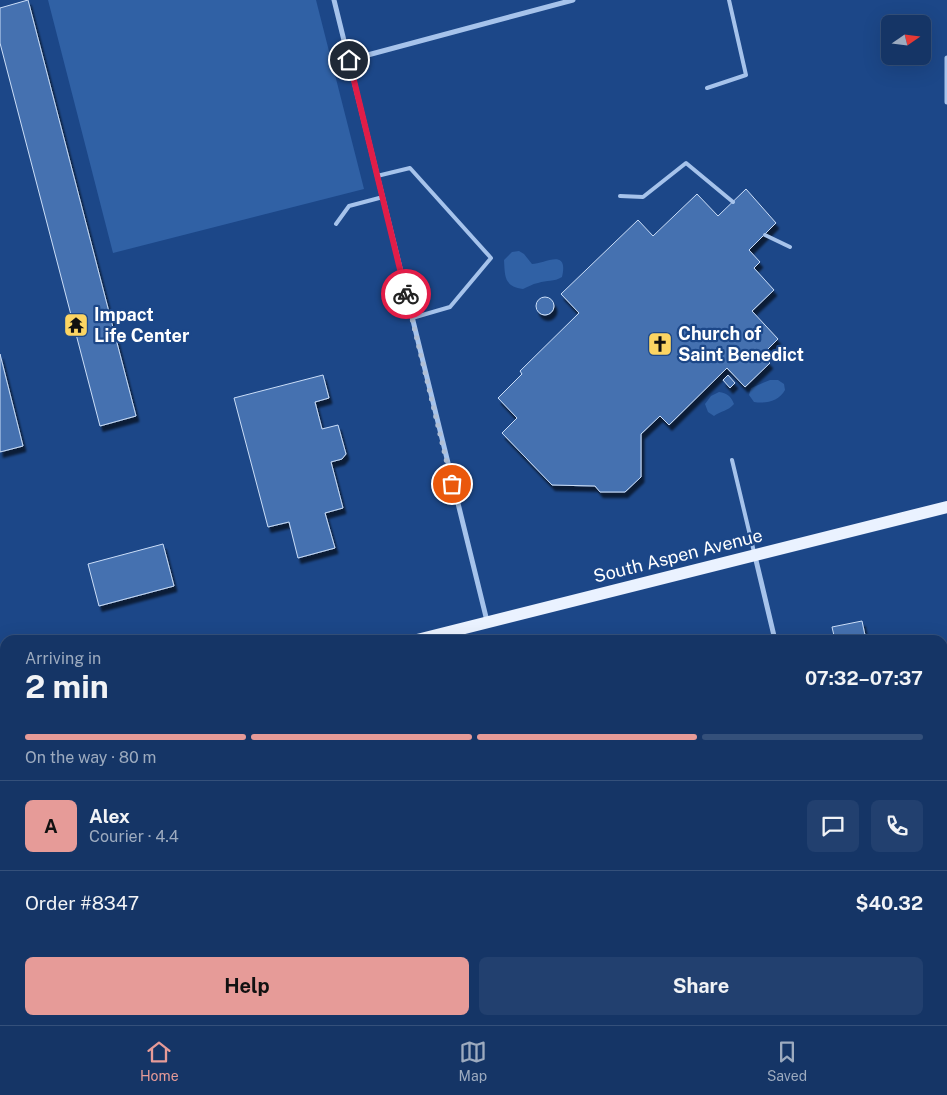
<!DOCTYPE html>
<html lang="en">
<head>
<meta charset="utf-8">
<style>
  :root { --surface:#153566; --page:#22406f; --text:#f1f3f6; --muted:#9dabbf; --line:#34507a; --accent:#e69b98 }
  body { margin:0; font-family:"Public Sans",sans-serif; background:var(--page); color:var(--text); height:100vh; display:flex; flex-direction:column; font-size:19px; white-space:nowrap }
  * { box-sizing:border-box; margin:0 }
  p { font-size:16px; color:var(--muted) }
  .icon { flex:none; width:28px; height:28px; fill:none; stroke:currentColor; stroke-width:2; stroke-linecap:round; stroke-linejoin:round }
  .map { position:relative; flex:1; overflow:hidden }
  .side { position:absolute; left:0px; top:635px; width:948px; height:390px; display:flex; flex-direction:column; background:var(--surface); border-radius:15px 15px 0 0; box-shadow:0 5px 20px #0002,0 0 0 1px var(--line) }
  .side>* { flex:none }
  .needle { width:32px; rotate:76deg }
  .fabs { position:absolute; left:881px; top:15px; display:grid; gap:10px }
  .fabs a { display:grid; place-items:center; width:50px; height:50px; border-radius:8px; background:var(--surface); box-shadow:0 5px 20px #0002,0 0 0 1px var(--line); font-size:25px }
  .pin { position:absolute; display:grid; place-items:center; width:42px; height:42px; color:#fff; margin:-21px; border:2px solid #fff; border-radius:50%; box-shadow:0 1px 5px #0007 }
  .courier { position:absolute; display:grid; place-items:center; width:50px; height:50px; margin:-25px; border:4px solid #e11d48; border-radius:50%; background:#fff; color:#222; box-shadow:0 1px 6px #0007 }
  .summary em { font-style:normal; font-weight:700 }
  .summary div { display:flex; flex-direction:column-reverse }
  .summary { display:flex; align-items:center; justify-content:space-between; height:85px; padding:0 25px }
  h1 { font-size:32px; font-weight:700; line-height:38px }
  .bar { display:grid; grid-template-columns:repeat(4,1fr); gap:8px 5px; align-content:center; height:60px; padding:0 25px }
  .bar i { height:6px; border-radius:4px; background:var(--line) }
  .bar .current { background:var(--accent) }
  .bar p { grid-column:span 4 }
  .line { display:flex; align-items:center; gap:12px; padding:0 25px; border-top:1px solid var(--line) }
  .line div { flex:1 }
  .round { display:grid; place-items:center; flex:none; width:52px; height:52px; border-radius:8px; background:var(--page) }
  .button { display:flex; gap:10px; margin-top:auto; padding:10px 25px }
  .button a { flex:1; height:58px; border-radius:8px; background:var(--accent); color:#111; font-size:20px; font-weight:700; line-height:58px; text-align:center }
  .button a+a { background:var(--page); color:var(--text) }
  .tabs { display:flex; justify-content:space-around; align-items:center; height:70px; border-top:1px solid var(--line); background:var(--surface); font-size:14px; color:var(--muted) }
  .tabs a { display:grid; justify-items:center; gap:2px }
  .tabs .current { color:var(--accent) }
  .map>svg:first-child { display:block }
  .green { fill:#3061a5 }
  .building { fill:#4571b0; stroke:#cbdef8; filter:url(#shadow) }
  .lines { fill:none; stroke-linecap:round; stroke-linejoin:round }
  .service { stroke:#a6c3eb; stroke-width:4 }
  .minor { stroke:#a6c3eb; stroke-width:5 }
  .primary { stroke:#eaf2ff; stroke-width:12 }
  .done { stroke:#b0bfd5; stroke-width:5; stroke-dasharray:0 9 }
  .route { stroke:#e11d48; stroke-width:6 }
  .labels { text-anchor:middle; stroke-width:4.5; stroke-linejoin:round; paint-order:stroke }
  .poi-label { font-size:18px; font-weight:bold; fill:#fff; stroke:#1c4788; text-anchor:start }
  .street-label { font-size:18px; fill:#fff; stroke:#1c4788 }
</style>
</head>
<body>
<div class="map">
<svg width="947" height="1025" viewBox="0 0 947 1025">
  <defs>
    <filter id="shadow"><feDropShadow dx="3" dy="5.5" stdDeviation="1" flood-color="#0009"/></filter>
  </defs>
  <rect width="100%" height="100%" fill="#1c4788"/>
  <path class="green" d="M48,0h268l48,189 -251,64z
    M519,251l5,3 8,10c12,0 37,-17 30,13 -8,5 -15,3 -24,6 -6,1 -10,4 -15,6 -19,-3 -18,-12 -19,-29l8,-8z
    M770,380h8l6,4 1,6c-6,11 -19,14 -31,12l-5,-7 2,-7z
    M719,392c8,1 12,4 15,12 -6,7 -13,7 -20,12l-6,-4 -3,-8 6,-8z"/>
  <path class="building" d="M28,0l108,416 -36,10 -100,-383v-35z
    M746,189l30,34 -27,27 11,12 -6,6 20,22 -22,21 26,28 -16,16 8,8 -25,24 -18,-19 -58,57 -9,-9 -19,18v43l-16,15h-25l-5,-6 -43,-1 -50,-52 15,-15 -19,-20 24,-24 -2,-3 59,-58 -18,-19 77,-74 15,16 44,-42 21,22z
    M536 306a9 9 0 1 1 18 0a9 9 0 1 1-18 0Z
    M0,354l23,92 -23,6z
    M323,375l6,23 -14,4 7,27 16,-4 8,29 -4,5 -11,3 12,46 -18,5 10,35 -37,10 -9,-36 -21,5 -34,-129z
    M728,375l7,8 -5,5 -7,-8z
    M163,544l11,42 -75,20 -11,-42z
    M862,621l4,19h-31l-3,-13z
    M5,896v51l-5,1v-51z
    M945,928l2,8v42l-5,1v-50z
    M947,991v34h-28l-1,-5h24v-28z
    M486,1020h41l1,5h-43l2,-1z
    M624,1020h38l1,5h-37z
    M774,1020h25l2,5h-36v-3z"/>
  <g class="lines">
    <path class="service" d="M707,88l39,-13 -17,-75
      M377,176l33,-8 81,90 -41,49 -38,11
      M620,196l23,1 43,-34 47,39
      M336,224l13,-18 34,-9
      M765,235l25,12
      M732,460l22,92
      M0,841l5,-1
      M0,893l1,4
      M2,948l3,14"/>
    <path class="minor" d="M334,0l153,621
      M947,58v44
      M349,60l224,-60
      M755,556l20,84
      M575,1020l1,5
      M875,1020l1,5"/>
    <path class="primary" d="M417,640l530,-133
      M0,745l5,-2"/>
  </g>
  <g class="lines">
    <path class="done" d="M406,294l46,190"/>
    <path class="route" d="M349,60l57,234"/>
  </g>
  <defs>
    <symbol id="temple-square" viewBox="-11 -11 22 22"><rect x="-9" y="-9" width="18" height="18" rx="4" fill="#fcd563" stroke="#1c4788"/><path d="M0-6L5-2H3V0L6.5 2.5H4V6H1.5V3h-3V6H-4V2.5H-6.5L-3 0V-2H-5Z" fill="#111"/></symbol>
    <symbol id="church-square" viewBox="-11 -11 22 22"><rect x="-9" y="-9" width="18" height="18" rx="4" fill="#fcd563" stroke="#1c4788"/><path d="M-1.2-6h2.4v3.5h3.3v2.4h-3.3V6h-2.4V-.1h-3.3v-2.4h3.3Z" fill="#111"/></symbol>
  </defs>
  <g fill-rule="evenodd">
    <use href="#temple-square" x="62" y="311" width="28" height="28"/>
    <use href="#church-square" x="646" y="330" width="28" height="28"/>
  </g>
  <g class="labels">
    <g class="poi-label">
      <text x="94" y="321">Impact<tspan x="94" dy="21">Life Center</tspan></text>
      <text x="678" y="340">Church of<tspan x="678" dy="21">Saint Benedict</tspan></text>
    </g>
    <g class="street-label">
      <text transform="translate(678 556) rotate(-14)" y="6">South Aspen Avenue</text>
    </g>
  </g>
</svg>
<div class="fabs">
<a><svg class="needle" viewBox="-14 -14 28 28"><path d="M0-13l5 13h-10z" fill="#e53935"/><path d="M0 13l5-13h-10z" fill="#9dabbf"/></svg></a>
</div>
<div class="pin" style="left:452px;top:484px;background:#ea580c"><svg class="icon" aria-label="bag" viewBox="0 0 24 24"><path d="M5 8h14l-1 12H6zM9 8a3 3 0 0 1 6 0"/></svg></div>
<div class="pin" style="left:349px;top:60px;background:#1f2937"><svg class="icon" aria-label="home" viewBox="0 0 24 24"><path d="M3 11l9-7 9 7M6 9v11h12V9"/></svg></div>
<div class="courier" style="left:406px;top:294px"><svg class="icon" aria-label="bike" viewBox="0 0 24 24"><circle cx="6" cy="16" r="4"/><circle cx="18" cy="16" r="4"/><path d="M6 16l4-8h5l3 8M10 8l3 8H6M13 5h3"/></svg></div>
<section class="side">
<div class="summary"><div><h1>2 min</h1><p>Arriving in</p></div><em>07:32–07:37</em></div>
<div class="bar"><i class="current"></i><i class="current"></i><i class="current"></i><i></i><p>On the way · 80 m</p></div>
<div class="line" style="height:90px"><b class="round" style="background:var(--accent);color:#111">A</b><div><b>Alex</b><p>Courier · 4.4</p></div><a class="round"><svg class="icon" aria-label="chat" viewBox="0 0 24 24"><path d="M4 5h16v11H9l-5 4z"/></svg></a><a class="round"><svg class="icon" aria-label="phone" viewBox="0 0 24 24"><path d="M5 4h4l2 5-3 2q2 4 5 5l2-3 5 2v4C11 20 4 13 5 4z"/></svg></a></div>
<div class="line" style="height:65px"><div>Order #8347</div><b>$40.32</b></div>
<div class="button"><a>Help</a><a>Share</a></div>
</section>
</div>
<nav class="tabs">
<a class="current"><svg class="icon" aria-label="home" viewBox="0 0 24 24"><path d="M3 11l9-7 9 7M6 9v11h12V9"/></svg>Home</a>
<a><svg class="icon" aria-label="map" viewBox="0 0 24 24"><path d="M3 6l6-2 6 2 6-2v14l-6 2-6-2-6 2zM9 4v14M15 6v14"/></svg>Map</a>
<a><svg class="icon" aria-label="saved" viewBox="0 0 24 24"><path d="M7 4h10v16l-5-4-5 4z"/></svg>Saved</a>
</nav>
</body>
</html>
